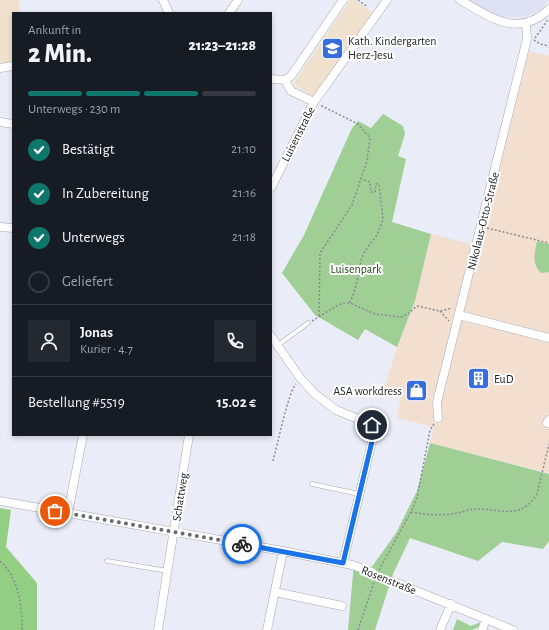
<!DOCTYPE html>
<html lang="de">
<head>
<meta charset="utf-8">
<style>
  :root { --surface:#171b24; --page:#242831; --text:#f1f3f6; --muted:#9ea1a6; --line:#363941; --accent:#0f766e }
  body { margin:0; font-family:"Alegreya Sans",sans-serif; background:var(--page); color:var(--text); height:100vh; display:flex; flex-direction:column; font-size:15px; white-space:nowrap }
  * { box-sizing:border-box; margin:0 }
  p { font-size:13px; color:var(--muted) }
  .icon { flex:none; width:22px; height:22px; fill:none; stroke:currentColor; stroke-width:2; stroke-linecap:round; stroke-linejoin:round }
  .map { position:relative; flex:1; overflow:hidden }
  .side { position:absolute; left:12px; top:12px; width:260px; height:424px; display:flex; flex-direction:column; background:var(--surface); border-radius:0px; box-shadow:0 2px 6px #0003 }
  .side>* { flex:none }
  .pin { position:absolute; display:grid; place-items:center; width:34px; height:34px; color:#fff; margin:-17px; border:2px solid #fff; border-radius:50%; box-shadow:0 1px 4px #0007 }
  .courier { position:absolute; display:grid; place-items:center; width:40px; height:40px; margin:-20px; border:3px solid #1a73e8; border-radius:50%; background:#fff; color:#222; box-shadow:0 1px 5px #0007 }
  .head em { font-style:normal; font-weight:800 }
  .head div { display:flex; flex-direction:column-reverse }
  .head { display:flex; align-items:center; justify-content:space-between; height:68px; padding:0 16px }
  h1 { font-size:26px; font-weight:800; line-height:30px }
  .bar { display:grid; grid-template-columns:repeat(4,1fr); gap:6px 4px; align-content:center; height:48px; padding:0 16px }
  .bar i { height:5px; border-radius:3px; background:var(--line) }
  .bar .current { background:var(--accent) }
  .bar p { grid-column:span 4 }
  .line { display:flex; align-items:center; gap:10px; padding:0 16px; border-top:1px solid var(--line) }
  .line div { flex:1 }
  .round { display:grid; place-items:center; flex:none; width:42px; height:42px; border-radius:0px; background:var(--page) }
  ol { padding:0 16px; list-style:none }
  li { display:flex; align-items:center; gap:12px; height:44px }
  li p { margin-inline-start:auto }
  li .icon { padding:4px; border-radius:50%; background:var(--accent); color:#fff; stroke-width:4 }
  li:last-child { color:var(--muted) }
  li i { width:22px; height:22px; border:2px solid var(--line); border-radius:50% }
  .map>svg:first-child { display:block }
  .built { fill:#dee2f4 }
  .industrial { fill:#f3dfd0 }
  .education { fill:#f0e0ce }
  .green { fill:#9fcf94 }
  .forest { fill:#92cf83 }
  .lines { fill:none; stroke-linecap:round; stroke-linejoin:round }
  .service-casing { stroke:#a7a9b3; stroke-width:5 }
  .minor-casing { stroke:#a7a9b3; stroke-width:9 }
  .path { stroke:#8b8c94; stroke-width:1.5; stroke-dasharray:2 2; stroke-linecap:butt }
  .service { stroke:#fff; stroke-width:4 }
  .minor { stroke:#fff; stroke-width:8 }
  .done { stroke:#686970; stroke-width:4; stroke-dasharray:0 7.2 }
  .route { stroke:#1a73e8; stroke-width:5 }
  .labels { text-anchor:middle; stroke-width:4; stroke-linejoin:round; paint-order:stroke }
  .poi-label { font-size:12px; fill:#222327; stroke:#fff; text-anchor:start }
  .street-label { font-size:12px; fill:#222327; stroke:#fff }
  .park-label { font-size:12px; fill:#1d4512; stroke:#fff }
</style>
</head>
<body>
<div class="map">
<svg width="549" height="630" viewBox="0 0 549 630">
  <rect width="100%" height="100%" fill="#eaecf7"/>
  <path class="built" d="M468,0h81l-7,8 -11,7 -10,2h-24z"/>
  <path class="industrial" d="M529,51l20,5v417l-119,-30 4,-16 -37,-9 4,-24 -16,-7 12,-40 18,-46 16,-67 48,12z"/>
  <path class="education" d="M0,0h19l1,13h-7v48l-13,3z
    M350,0h5l19,13 -60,84 -21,-13z"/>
  <path class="green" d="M383,114l20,12 2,8 -7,22 8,3 -14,63 39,12 -16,67 -18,46 -32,-18 -7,11 -43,-25 -33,-42 22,-38 48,-107 6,-7 13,7z
    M537,241l12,3v28l-8,1c-10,-10 -6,-20 -4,-32z
    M430,443l119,31v67l-6,8 -41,-7 -24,19 -68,-23 -17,36 -18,56h-27l6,-67 17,5 25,-35 21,-42z
    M457,619l14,7 13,-5 -2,4 -10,5h-19z"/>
  <path class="forest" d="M0,508l11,2 -5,37 31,36v47h-37z"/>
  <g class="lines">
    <defs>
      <path id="service" d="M278,345l30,-22
        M312,484l47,10
        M107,561l61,10"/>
      <path id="minor" d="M163,0l6,13
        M460,0c30,17 59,39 89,9
        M229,13l9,-13
        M0,68l13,-2
        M271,79l14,1 6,-4 52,-76
        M285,80l6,11 23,11
        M0,122l13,2
        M271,188l43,-86 73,-102
        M0,227l13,1
        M459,315l90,23
        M271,336l30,43 14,15 21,16 30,12 7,5 1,6 -31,130
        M438,418l-1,-16 90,-363 -1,-16
        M547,423l2,-3
        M0,501l283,50 69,14 20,7
        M68,513l15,-78
        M394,582l119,48
        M275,592l67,14
        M158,630l31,-195
        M267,630l16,-79
        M440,630l11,-26
        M482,630l4,-11"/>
    </defs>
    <use href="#service" class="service-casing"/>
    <use href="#minor" class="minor-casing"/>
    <path class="path" d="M358,0l10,7
      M535,38l12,-17 -1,-1
      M534,40l6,4 9,2
      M487,228l62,15
      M350,303l6,-17 5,-26 4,-9 12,-16 6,-16 -4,-35h-3l-1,8h-4l-1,-10 -9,-3
      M440,311l9,10
      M319,316l1,-63 32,-48 15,-44 3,-23 -12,-14 -38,-19
      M312,321l26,-16 6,-2h6l25,11 27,3 7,-4 8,-7 23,5 12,-3
      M273,461c4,-14 15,-69 23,-77
      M411,512c16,3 31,4 46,1 6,-1 12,-4 18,-4 14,-1 30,5 43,1 9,-2 14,-9 19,-16l12,-50
      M0,561c19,17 22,45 22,69
      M379,570l32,-58 6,-14 13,-68 4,-6
      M379,575l8,3
      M358,630l17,-51"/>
    <use href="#service" class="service"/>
    <use href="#minor" class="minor"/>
  </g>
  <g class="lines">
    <path class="done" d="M55,511l187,33"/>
    <path class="route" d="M242,544l101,19 31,-130 -2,-8"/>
  </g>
  <defs>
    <symbol id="school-square" viewBox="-11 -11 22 22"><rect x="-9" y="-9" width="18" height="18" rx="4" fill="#376edd" stroke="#fff"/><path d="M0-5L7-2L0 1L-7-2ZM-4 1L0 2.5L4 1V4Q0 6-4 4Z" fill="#fff"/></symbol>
    <symbol id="building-square" viewBox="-11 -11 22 22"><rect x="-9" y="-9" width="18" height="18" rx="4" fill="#376edd" stroke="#fff"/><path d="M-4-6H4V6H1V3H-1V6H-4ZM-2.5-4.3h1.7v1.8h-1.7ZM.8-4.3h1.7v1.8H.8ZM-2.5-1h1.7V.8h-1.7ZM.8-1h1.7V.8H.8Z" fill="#fff"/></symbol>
    <symbol id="shop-square" viewBox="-11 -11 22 22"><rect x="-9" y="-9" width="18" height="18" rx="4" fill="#376edd" stroke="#fff"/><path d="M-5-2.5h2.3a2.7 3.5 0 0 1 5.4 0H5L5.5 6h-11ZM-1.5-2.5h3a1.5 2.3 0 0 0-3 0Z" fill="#fff"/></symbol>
  </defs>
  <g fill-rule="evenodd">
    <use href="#school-square" x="320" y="36" width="25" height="25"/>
    <use href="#building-square" x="466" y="366" width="25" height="25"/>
    <use href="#shop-square" x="404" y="378" width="25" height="25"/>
  </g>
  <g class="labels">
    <g class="poi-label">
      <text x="348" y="45">Kath. Kindergarten<tspan x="348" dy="14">Herz-Jesu</tspan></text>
      <text x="494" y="383">EuD</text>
      <text x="402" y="395" text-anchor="end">ASA workdress</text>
    </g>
    <g class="street-label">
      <text transform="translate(298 134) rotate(-63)" y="4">Luisenstraße</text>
      <text transform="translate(483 221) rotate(-76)" y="4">Nikolaus-Otto-Straße</text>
      <text transform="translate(180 497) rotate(-81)" y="4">Schattweg</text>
      <text transform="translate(389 580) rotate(22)" y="4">Rosenstraße</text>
    </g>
    <g class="park-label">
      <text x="356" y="273">Luisenpark</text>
    </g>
  </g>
</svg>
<div class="pin" style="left:55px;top:511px;background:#ea580c"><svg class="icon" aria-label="bag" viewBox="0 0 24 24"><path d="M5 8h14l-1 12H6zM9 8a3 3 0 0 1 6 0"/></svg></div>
<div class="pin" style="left:372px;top:425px;background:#1f2937"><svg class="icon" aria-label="home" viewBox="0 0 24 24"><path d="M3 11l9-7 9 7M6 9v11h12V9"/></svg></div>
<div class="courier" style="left:242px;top:544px"><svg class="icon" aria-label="bike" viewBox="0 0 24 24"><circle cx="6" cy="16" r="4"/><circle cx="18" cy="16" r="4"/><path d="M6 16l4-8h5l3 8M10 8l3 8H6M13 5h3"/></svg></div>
<section class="side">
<div class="head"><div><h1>2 Min.</h1><p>Ankunft in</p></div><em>21:23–21:28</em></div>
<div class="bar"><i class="current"></i><i class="current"></i><i class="current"></i><i></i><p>Unterwegs · 230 m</p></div>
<ol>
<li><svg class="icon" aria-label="check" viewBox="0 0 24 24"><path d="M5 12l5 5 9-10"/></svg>Bestätigt<p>21:10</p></li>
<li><svg class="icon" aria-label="check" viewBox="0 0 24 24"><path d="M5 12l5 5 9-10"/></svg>In Zubereitung<p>21:16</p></li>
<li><svg class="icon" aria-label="check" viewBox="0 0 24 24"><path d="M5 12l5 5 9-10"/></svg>Unterwegs<p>21:18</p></li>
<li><i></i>Geliefert</li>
</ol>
<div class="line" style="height:72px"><a class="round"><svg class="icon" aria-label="person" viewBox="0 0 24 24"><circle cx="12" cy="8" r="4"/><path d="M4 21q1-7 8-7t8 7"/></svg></a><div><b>Jonas</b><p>Kurier · 4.7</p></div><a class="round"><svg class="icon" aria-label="phone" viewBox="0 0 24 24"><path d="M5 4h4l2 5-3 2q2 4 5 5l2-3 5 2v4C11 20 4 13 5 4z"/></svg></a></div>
<div class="line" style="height:52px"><div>Bestellung #5519</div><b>15.02 €</b></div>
</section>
</div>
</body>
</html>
